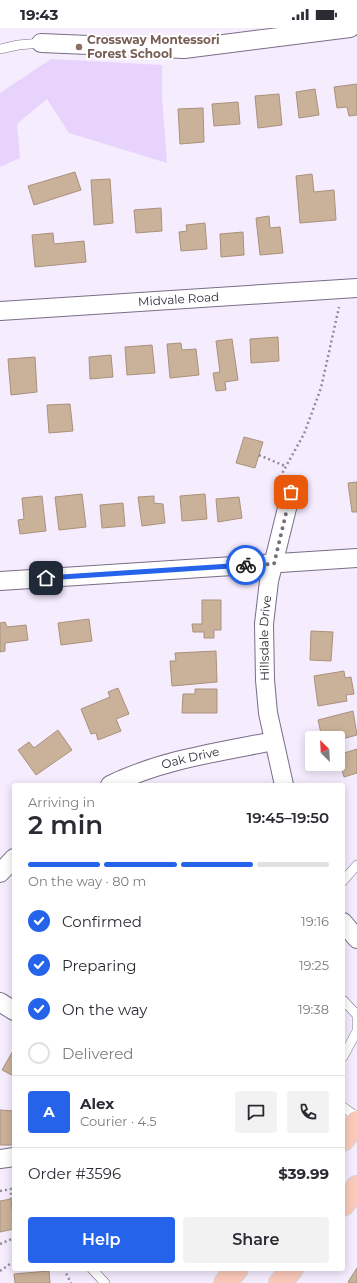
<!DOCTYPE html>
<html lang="en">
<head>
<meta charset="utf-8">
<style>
  :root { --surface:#fff; --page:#f2f2f3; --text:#2b2b33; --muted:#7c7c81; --line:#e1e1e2; --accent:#2563eb }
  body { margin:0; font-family:Montserrat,sans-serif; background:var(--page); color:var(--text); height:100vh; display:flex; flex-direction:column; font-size:15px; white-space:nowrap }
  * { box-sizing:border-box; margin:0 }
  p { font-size:13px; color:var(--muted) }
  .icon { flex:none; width:22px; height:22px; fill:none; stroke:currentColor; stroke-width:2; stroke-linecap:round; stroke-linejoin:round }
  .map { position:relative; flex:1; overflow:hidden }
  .details { position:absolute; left:12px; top:755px; width:333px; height:488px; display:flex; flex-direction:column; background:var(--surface); border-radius:4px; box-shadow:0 2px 10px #0003 }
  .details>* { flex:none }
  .needle { width:26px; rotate:336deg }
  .buttons { position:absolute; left:305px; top:703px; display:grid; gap:8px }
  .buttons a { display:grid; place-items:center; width:40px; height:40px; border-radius:4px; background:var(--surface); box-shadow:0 2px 10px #0003; font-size:20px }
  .pin { position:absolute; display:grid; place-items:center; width:34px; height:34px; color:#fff; margin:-17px; border-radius:8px; box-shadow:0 2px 6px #0006 }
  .courier { position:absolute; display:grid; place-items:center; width:40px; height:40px; margin:-20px; border:3px solid #2563eb; border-radius:50%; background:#fff; color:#222; box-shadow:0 1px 5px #0007 }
  .overview em { font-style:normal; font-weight:600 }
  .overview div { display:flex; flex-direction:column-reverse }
  .overview { display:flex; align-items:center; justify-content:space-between; height:68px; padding:0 16px }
  h1 { font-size:26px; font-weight:600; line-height:30px }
  .bar { display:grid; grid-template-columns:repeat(4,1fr); gap:6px 4px; align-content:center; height:48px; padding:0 16px }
  .bar i { height:5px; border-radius:3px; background:var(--line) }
  .bar .selected { background:var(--accent) }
  .bar p { grid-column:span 4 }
  .line { display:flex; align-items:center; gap:10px; padding:0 16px; border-top:1px solid var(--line) }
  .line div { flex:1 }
  .round { display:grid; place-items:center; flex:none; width:42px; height:42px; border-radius:4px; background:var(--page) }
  ol { padding:0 16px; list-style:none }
  li { display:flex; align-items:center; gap:12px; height:44px }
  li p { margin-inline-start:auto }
  li .icon { padding:4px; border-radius:50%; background:var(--accent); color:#fff; stroke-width:4 }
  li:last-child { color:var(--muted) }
  li i { width:22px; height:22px; border:2px solid var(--line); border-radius:50% }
  .button { display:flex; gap:8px; margin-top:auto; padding:8px 16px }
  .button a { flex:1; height:46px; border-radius:4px; background:var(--accent); color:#fff; font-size:16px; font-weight:600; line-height:46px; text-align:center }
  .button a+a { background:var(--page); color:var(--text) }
  .status { display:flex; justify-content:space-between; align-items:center; height:28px; padding:0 20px; background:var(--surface); direction:ltr }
  .status svg { height:11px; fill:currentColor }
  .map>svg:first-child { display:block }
  .green { fill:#e7d3fb }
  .building { fill:#cab19a; stroke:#aa917c }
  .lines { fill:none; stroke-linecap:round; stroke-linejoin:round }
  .lane-casing { stroke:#7a6d87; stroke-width:10 }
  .street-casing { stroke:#7a6d87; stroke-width:20 }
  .primary-casing { stroke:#d6d4d7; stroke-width:24 }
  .path { stroke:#928b99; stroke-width:2.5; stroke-dasharray:2 3; stroke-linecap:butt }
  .lane { stroke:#fff; stroke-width:9 }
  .street { stroke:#fff; stroke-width:18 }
  .primary { stroke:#fbc9bb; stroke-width:22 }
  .done { stroke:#756e7b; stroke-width:4; stroke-dasharray:0 7.2 }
  .route { stroke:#2563eb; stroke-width:5 }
  .education-dot { fill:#8d6e63; stroke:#fff; stroke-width:1.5 }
  .labels { text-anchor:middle; stroke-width:4; stroke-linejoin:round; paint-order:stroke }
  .education-label { font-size:12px; font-weight:bold; fill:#785e54; stroke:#fff; text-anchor:start }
  .street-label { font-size:12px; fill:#302a35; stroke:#fff }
</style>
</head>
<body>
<div class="status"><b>19:43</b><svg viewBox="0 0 49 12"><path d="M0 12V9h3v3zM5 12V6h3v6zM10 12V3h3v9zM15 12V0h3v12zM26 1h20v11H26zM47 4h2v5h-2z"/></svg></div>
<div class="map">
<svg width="357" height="1255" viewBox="0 0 357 1255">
  <rect width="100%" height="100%" fill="#f5ecfe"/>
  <path class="green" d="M51,31l111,6v31l5,67 -98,-30 -22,-34 -30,25 3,34 -20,9v-74z"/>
  <path class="building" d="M357,56v31l-8,1 -2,-9 -10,1 -3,-21z
    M315,61l4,26 -20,3 -3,-26z
    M279,66l3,31 -24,3 -3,-32z
    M238,74l2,22 -26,2 -2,-22z
    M203,80l1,34 -24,2 -2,-35z
    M75,144l6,18 -47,15 -6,-19z
    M312,146l2,18 20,-2 2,30 -36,3 -4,-47z
    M110,151l3,44 -19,2 -3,-45z
    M161,180l1,23 -26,2 -2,-23z
    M269,188l1,12 10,-1 3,26 -23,2 -4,-37z
    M205,195l2,26 -26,2 -2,-19 8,-1 -1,-6z
    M243,204l1,23 -23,2 -1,-23z
    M53,205l1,11 30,-3 2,21 -51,5 -3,-32z
    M278,309l1,24 -28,2 -1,-24z
    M232,311l6,41 -13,2 1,8 -10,1 -3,-18 7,-1 -4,-31z
    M181,315l1,7 14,-1 3,26 -29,3 -3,-34z
    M152,317l3,28 -28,2 -2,-28z
    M111,327l2,22 -23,2 -1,-22z
    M35,329l2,35 -26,3 -3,-36z
    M70,376l3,27 -24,2 -2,-28z
    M244,409l19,5 -8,26 -19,-5z
    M357,454v30h-5l-4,-29z
    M82,466l4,33 -27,3 -4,-33z
    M205,466l2,25 -25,2 -2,-25z
    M42,468l4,35 -26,3 -2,-14 6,-1 -2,-21z
    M154,468v7l9,1 2,19 -23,3 -4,-29z
    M239,469l3,21 -24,4 -2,-23z
    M123,475l2,23 -23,2 -2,-23z
    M202,572h19v30h-7v8h-10v-6h-11l-1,-8h10z
    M89,591l3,22 -31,4 -3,-22z
    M5,594l2,5 19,-2 2,15 -23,3v8l-5,1v-29z
    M311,603l22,1 -2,29 -21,-1z
    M216,623l1,31 -45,4 -2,-25h6l-1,-8z
    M344,643l1,7 6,-1 3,17 -8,1 1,6 -29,5 -4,-30z
    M118,660l11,26 -13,5 5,12 -23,9 -2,-7 -5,1 -10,-25 29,-12 -2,-5z
    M195,661h22v24h-35l1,-19h12z
    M353,683l4,24 -19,5v-2h-16l-4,-18z
    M58,702l14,20 -36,25 -18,-25 11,-8 5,6z
    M357,721v24l-13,4 -6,-22z
    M14,1021v27l-12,-6z
    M0,1082l14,1v34h-14z
    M11,1171l3,30 -14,3v-31z
    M357,1240v15h-8l-1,-1z
    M49,1243l1,12h-35l-1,-9z"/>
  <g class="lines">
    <defs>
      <path id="lane" d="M0,21l18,-4 23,-2
        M343,853l14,-16
        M343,972l14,15v15
        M343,1029l14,-26
        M343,1079l14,10
        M92,1241l13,14"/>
      <g id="street">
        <path d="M41,15l143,6 166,-21"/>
        <path id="s1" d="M0,283l357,-23"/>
        <path d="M0,553l357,-23"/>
        <path id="s2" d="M110,757c51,-25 108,-33 164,-44"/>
        <path id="s3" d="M284,757l-16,-72 -3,-33 -1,-56 5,-43 22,-89"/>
        <path d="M0,845l14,-15"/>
        <path d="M343,894l14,17"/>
        <path d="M0,974l14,9"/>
        <path d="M0,1131l14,-2"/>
      </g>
      <path id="primary" d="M343,1112l14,-18
        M343,1177l14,-18
        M225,1255l12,-14
        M280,1255l12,-14"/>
    </defs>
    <use href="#lane" class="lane-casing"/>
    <use href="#street" class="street-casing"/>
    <use href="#primary" class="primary-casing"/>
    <path class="path" d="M259,427l26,11
      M280,449l24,-43 17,-46 18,-81
      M0,1163l11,-2v10
      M0,1216l14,-6
      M64,1241l7,14
      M0,1243l10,-7h4"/>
    <use href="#lane" class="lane"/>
    <use href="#street" class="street"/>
    <use href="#primary" class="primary"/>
  </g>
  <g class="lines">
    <path class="done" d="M246,537l28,-1 17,-72"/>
    <path class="route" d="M46,550l200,-13"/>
  </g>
  <circle class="education-dot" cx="79" cy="19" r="4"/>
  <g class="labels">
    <g class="education-label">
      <text x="87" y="16">Crossway Montessori<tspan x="87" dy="14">Forest School</tspan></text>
    </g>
    <g class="street-label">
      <text dy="4" stroke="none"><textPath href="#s1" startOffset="179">Midvale Road</textPath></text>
      <text dy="4" stroke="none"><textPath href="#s3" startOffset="149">Hillsdale Drive</textPath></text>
      <text dy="4" stroke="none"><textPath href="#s2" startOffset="85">Oak Drive</textPath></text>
    </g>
  </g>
</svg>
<div class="buttons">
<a><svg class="needle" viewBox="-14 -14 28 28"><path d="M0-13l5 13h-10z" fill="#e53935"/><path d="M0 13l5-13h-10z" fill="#7c7c81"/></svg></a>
</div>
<div class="pin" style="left:291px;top:464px;background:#ea580c"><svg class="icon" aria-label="bag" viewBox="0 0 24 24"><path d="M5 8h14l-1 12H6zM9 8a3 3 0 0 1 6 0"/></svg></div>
<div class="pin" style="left:46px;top:550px;background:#1f2937"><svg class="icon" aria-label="home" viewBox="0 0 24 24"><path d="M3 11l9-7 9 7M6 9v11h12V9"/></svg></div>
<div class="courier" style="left:246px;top:537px"><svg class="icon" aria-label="bike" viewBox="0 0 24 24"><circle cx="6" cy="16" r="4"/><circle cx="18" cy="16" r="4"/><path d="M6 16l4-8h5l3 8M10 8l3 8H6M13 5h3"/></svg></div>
<section class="details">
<div class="overview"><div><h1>2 min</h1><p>Arriving in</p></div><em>19:45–19:50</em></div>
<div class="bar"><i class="selected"></i><i class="selected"></i><i class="selected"></i><i></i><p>On the way · 80 m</p></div>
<ol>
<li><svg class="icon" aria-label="check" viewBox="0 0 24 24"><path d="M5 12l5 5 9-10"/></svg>Confirmed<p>19:16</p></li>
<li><svg class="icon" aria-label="check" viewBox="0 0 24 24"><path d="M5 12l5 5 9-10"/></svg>Preparing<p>19:25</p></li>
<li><svg class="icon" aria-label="check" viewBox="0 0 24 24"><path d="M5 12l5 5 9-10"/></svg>On the way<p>19:38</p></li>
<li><i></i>Delivered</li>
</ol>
<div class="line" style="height:72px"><b class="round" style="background:var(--accent);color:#fff">A</b><div><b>Alex</b><p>Courier · 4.5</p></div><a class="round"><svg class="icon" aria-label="chat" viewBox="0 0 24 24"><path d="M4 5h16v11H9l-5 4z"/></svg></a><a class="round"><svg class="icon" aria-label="phone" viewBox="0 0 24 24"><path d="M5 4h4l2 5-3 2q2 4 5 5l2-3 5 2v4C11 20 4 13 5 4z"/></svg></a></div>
<div class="line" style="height:52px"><div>Order #3596</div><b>$39.99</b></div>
<div class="button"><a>Help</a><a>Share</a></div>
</section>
</div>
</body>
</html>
